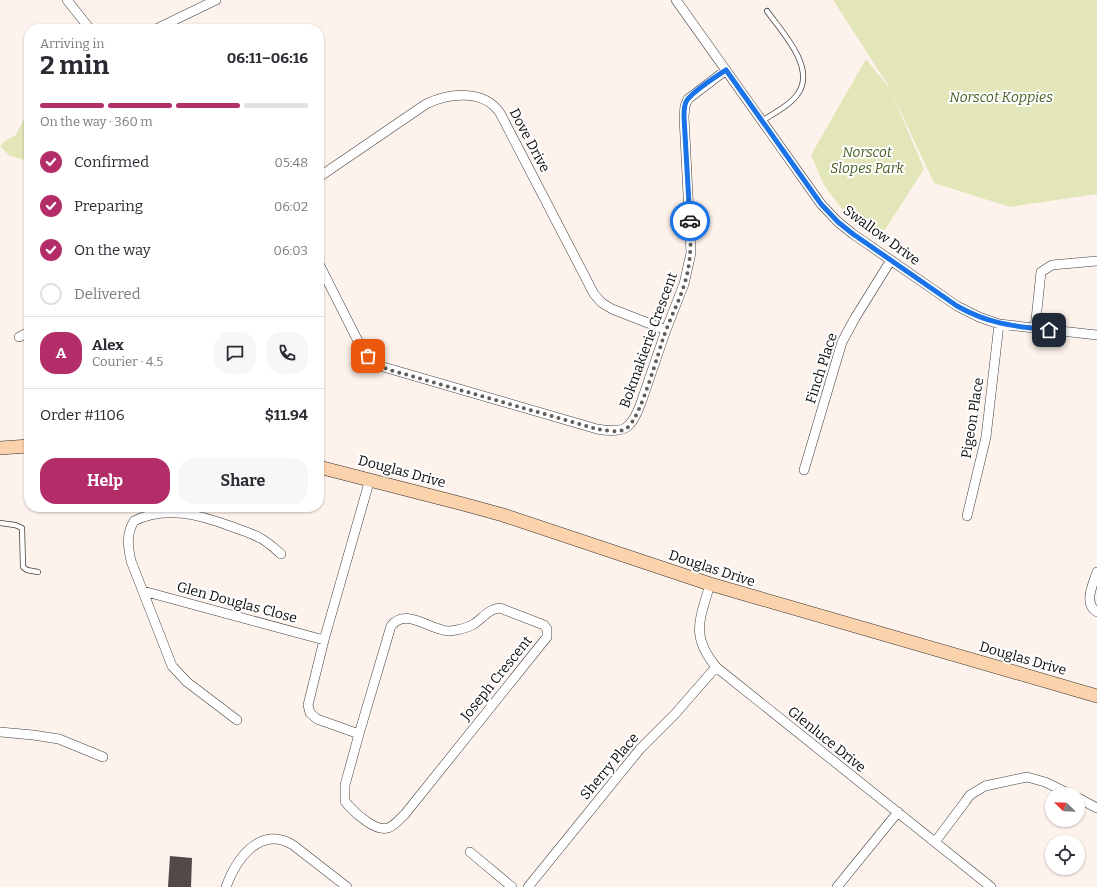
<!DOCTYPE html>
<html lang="en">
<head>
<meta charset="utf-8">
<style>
  :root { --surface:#fff; --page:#f7f7f7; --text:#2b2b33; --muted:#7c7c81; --line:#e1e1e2; --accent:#b32d69 }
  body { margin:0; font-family:Bitter,serif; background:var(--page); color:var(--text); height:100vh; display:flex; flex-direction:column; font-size:15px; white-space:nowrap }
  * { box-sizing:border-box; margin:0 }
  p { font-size:13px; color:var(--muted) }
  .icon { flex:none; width:22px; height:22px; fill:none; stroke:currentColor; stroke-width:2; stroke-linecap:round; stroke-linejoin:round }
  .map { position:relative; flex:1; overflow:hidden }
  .panel { position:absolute; left:24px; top:24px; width:300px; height:488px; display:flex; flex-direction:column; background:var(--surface); border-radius:16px; box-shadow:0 1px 3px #0004 }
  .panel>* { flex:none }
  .needle { width:26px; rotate:293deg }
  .tools { position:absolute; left:1045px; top:787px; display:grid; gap:8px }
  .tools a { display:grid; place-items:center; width:40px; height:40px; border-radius:50%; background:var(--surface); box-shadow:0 1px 3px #0004; font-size:20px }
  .pin { position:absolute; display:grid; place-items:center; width:34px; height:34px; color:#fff; margin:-17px; border-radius:8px; box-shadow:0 2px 6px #0006 }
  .courier { position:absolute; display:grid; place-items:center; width:40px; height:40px; margin:-20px; border:3px solid #1a73e8; border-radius:50%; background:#fff; color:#222; box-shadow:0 1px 5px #0007 }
  .headline em { font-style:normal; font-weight:700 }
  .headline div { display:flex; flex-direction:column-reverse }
  .headline { display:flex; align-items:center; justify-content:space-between; height:68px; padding:0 16px }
  h1 { font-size:26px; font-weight:700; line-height:30px }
  .bar { display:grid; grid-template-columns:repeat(4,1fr); gap:6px 4px; align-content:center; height:48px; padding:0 16px }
  .bar i { height:5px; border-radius:3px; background:var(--line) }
  .bar .active { background:var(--accent) }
  .bar p { grid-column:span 4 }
  .line { display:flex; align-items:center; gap:10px; padding:0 16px; border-top:1px solid var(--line) }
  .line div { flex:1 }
  .round { display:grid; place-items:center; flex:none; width:42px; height:42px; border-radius:16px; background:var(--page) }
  ol { padding:0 16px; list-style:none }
  li { display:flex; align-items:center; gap:12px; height:44px }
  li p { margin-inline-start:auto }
  li .icon { padding:4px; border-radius:50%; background:var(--accent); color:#fff; stroke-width:4 }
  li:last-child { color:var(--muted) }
  li i { width:22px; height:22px; border:2px solid var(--line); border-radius:50% }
  .primary-button { display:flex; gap:8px; margin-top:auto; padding:8px 16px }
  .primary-button a { flex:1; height:46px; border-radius:16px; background:var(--accent); color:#fff; font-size:16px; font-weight:700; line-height:46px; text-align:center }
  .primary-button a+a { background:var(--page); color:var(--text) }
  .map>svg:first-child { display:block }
  .green { fill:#e2e6b8 }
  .building { fill:#544949 }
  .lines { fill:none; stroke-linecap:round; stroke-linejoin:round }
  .lane-casing { stroke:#3f3f3f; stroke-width:6 }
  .street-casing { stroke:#3f3f3f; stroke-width:10 }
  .secondary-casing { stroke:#2e2e2e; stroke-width:14 }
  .lane { stroke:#fff; stroke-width:4.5 }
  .street { stroke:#fff; stroke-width:9 }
  .secondary { stroke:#fad2ab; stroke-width:13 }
  .done { stroke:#615d5a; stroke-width:4; stroke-dasharray:0 7.2 }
  .route { stroke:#1a73e8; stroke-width:5 }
  .labels { text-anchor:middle; stroke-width:4; stroke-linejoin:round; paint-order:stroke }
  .park-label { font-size:14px; font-style:italic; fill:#475f21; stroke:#fff }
  .street-label { font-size:14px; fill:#0c0c0c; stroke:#fff }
</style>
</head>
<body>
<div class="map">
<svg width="1097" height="887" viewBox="0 0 1097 887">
  <rect width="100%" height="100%" fill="#fef3ec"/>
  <path class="green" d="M833,0h264v194l-87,13 -76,-24 -46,-98z
    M866,59l24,30 34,80 -43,67 -39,-27 -18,-24 -13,-30z
    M29,109v52l-19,-5 -10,-10 6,-6 10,-5z"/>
  <path class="building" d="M170,856l22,2 -1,29h-23z"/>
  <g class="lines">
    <defs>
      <path id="lane" d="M762,121c12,-8 29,-16 37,-29 16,-26 -18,-61 -32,-81
        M0,523l15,2 7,3 1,39 4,3 11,2"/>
      <path id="street" d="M67,0l23,29
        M676,0l145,204 17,18 15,12 104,72 22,11 20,7 98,11
        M156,29l60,-29
        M319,177l107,-73c23,-11 58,-15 74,9l94,181 8,9 10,6 54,21
        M319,264l42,83 7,9 12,10 217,63c28,5 34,0 44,-26l25,-73 18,-46 7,-31 -7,-136 1,-11 3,-7 38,-29
        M1035,329l6,-57 11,-7 45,-4
        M19,337l10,-5
        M804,470l38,-128 13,-24 36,-58
        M967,516l19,-79 13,-113
        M1097,572c-4,12 -14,32 0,40
        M710,584c-10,36 -20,51 6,83l275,220
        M143,591l181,49
        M500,608l44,17 3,4v8l-142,177c-5,5 -11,12 -17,14 -12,4 -32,-14 -40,-23l-3,-4v-16l14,-51 32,-108c15,-20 41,6 59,5 8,-1 17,-3 24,-7 9,-6 14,-15 26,-16z
        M237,720l-50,-38 -15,-16 -41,-105c-3,-14 -5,-27 3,-40 31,-16 66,-6 96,5 11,4 22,7 32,13 7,4 13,10 19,15
        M0,732l33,3 26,4 44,18
        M359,734l-42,-15 -7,-6 -2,-8 16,-65 46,-161
        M1078,798l19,10
        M935,842l30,-40 5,-7 15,-9 42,-9 18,5 25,12
        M470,852l42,35
        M226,887c10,-28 34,-62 67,-42l54,42
        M528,887l112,-138 35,-35 41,-47
        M837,887l61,-75"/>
      <path id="secondary" d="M0,448l29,-2
        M319,467l144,37 40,11 207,69 387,112"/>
    </defs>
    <use href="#lane" class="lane-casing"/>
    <use href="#street" class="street-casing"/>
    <use href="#secondary" class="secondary-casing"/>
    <use href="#lane" class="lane"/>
    <use href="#street" class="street"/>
    <use href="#secondary" class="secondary"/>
  </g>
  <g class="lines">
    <path class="done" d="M368,356l12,10 10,4 207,59c9,1 21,5 30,-1 14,-10 32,-79 39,-98 8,-20 18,-39 22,-60 3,-16 3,-33 2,-49"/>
    <path class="route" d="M690,221l-6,-104c0,-5 0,-11 2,-15 4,-9 31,-26 40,-32l95,134 17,18 15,12 104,72c32,18 55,20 92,24"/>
  </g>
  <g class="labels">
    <g class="park-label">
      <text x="1001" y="102">Norscot Koppies</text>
      <text x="867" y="157">Norscot<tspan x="867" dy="16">Slopes Park</tspan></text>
    </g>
    <g class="street-label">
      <text transform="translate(530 140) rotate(62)" y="5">Dove Drive</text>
      <text transform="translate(882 235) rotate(36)" y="5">Swallow Drive</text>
      <text transform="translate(648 340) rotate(-70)" y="5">Bokmakierie Crescent</text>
      <text transform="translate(821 368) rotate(-72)" y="5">Finch Place</text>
      <text transform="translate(972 418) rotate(-81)" y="5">Pigeon Place</text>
      <text transform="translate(402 471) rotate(15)" y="5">Douglas Drive</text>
      <text transform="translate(712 568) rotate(18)" y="5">Douglas Drive</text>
      <text transform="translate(237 602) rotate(15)" y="5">Glen Douglas Close</text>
      <text transform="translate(1023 658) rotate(16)" y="5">Douglas Drive</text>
      <text transform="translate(496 678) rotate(-51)" y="5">Joseph Crescent</text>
      <text transform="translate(827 739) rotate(39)" y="5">Glenluce Drive</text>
      <text transform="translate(609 766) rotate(-50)" y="5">Sherry Place</text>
    </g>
  </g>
</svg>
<div class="tools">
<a><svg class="needle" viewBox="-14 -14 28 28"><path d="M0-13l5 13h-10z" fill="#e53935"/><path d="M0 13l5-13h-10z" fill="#7c7c81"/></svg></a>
<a><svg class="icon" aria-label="locate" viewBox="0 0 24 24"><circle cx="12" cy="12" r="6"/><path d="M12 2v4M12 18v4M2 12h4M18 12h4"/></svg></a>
</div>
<div class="pin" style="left:368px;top:356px;background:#ea580c"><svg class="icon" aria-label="bag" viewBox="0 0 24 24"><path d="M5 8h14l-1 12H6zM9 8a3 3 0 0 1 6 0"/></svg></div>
<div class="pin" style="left:1049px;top:330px;background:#1f2937"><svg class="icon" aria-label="home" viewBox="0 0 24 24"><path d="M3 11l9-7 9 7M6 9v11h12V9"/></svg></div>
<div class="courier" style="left:690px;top:221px"><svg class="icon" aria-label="car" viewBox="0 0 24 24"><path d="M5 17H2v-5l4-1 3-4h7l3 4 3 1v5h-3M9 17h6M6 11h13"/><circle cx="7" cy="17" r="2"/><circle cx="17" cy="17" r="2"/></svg></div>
<section class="panel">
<div class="headline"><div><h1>2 min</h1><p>Arriving in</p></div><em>06:11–06:16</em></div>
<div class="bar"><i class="active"></i><i class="active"></i><i class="active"></i><i></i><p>On the way · 360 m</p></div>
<ol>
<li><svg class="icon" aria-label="check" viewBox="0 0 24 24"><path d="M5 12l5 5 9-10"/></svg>Confirmed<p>05:48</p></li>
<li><svg class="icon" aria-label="check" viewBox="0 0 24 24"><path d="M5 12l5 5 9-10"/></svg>Preparing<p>06:02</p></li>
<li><svg class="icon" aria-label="check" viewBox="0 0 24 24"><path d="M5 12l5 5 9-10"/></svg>On the way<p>06:03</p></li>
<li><i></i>Delivered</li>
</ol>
<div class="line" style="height:72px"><b class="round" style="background:var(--accent);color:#fff">A</b><div><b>Alex</b><p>Courier · 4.5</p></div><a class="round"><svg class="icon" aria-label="chat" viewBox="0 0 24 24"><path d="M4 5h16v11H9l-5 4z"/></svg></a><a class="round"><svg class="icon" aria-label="phone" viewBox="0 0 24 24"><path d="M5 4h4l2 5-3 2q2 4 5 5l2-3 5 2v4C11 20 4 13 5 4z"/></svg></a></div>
<div class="line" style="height:52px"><div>Order #1106</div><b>$11.94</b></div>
<div class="primary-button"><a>Help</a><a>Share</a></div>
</section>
</div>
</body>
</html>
